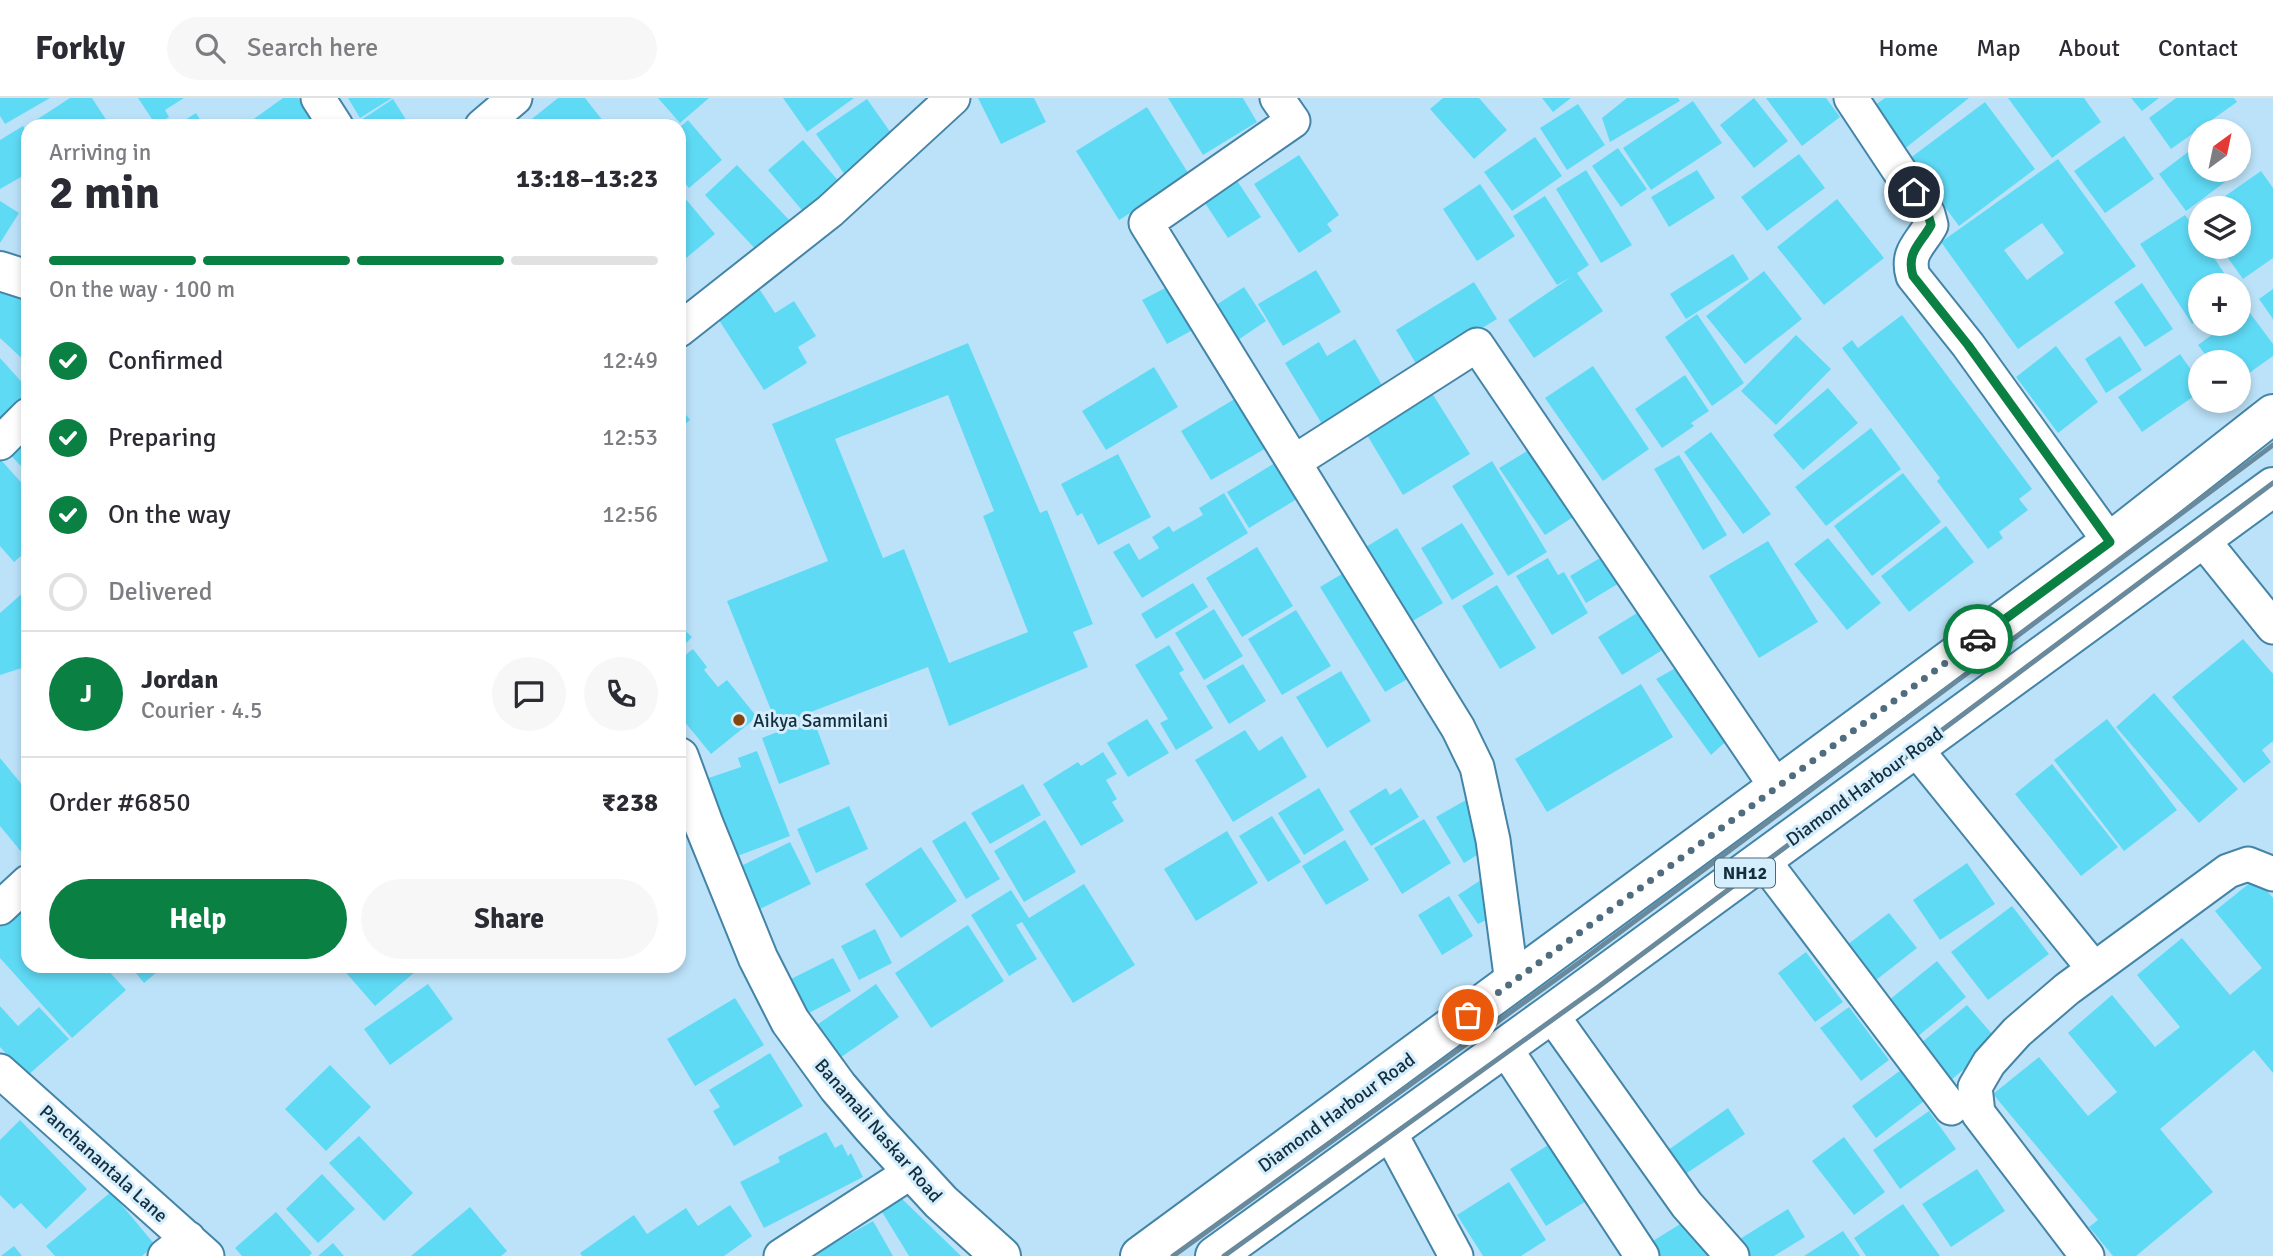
<!DOCTYPE html>
<html lang="en">
<head>
<meta charset="utf-8">
<style>
  :root { --surface:#fff; --page:#f7f7f7; --text:#2b2b33; --muted:#7c7c81; --line:#e1e1e2; --accent:#0b8043 }
  body { margin:0; font-family:Signika,sans-serif; background:var(--page); color:var(--text); height:100vh; display:flex; flex-direction:column; font-size:26px; white-space:nowrap }
  * { box-sizing:border-box; margin:0 }
  p { font-size:23px; color:var(--muted) }
  .icon { flex:none; width:38px; height:38px; fill:none; stroke:currentColor; stroke-width:2; stroke-linecap:round; stroke-linejoin:round }
  .map { position:relative; flex:1; overflow:hidden }
  .details { position:absolute; left:21px; top:21px; width:665px; height:854px; display:flex; flex-direction:column; background:var(--surface); border-radius:21px; box-shadow:0 4px 10px #0003 }
  .details>* { flex:none }
  .needle { width:46px; rotate:33deg }
  .fabs { position:absolute; left:2188px; top:21px; display:grid; gap:14px }
  .fabs a { display:grid; place-items:center; width:63px; height:63px; border-radius:50%; background:var(--surface); box-shadow:0 4px 10px #0003; font-size:35px }
  .pin { position:absolute; display:grid; place-items:center; width:60px; height:60px; color:#fff; margin:-30px; border:4px solid #fff; border-radius:50%; box-shadow:0 2px 7px #0007 }
  .courier { position:absolute; display:grid; place-items:center; width:70px; height:70px; margin:-35px; border:5px solid #0b8043; border-radius:50%; background:#fff; color:#222; box-shadow:0 2px 9px #0007 }
  .headline em { font-style:normal; font-weight:700 }
  .headline div { display:flex; flex-direction:column-reverse }
  .headline { display:flex; align-items:center; justify-content:space-between; height:119px; padding:0 28px }
  h1 { font-size:46px; font-weight:700; line-height:52px }
  .bar { display:grid; grid-template-columns:repeat(4,1fr); gap:10px 7px; align-content:center; height:84px; padding:0 28px }
  .bar i { height:9px; border-radius:5px; background:var(--line) }
  .bar .active { background:var(--accent) }
  .bar p { grid-column:span 4 }
  .line { display:flex; align-items:center; gap:18px; padding:0 28px; border-top:2px solid var(--line) }
  .line div { flex:1 }
  .round { display:grid; place-items:center; flex:none; width:74px; height:74px; border-radius:37px; background:var(--page) }
  ol { padding:0 28px; list-style:none }
  li { display:flex; align-items:center; gap:21px; height:77px }
  li p { margin-inline-start:auto }
  li .icon { padding:7px; border-radius:50%; background:var(--accent); color:#fff; stroke-width:4 }
  li:last-child { color:var(--muted) }
  li i { width:38px; height:38px; border:4px solid var(--line); border-radius:50% }
  .cta { display:flex; gap:14px; margin-top:auto; padding:14px 28px }
  .cta a { flex:1; height:80px; border-radius:42px; background:var(--accent); color:#fff; font-size:28px; font-weight:700; line-height:80px; text-align:center }
  .cta a+a { background:var(--page); color:var(--text) }
  header { display:flex; align-items:center; gap:42px; box-sizing:border-box; height:98px; padding:0 35px; background:var(--surface); border-bottom:2px solid var(--line) }
  header strong { font-size:33px }
  nav { display:flex; gap:38px; margin-inline-start:auto; font-size:24px }
  .search { width:490px; height:63px; background:var(--page); display:flex; align-items:center; gap:18px; box-sizing:border-box; padding:0 24px; border-radius:38px; color:var(--muted); font-size:26px }
  .map>svg:first-child { display:block }
  .building { fill:#5fdaf5; fill-rule:evenodd }
  .lines { fill:none; stroke-linecap:round; stroke-linejoin:round }
  .minor-casing { stroke:#4484a7; stroke-width:37 }
  .tertiary-casing { stroke:#4484a7; stroke-width:42 }
  .trunk-casing { stroke:#4484a7; stroke-width:42 }
  .minor { stroke:#fff; stroke-width:33 }
  .tertiary { stroke:#fff; stroke-width:38 }
  .trunk { stroke:#fff; stroke-width:38 }
  .rail { stroke:#69899c; stroke-width:5 }
  .done { stroke:#4f6d7f; stroke-width:7; stroke-dasharray:0 12.6 }
  .route { stroke:#0b8043; stroke-width:9 }
  .poi-dot { fill:#85450c; stroke:#d4eefd; stroke-width:2.5 }
  .labels { text-anchor:middle; stroke-width:6; stroke-linejoin:round; paint-order:stroke }
  .shield { fill:#d4eefd; stroke:#4e6877; stroke-width:2 }
  .shield-label { font-size:18px; font-weight:bold; fill:#142e3d }
  .poi-label { font-size:19px; fill:#142e3d; stroke:#d4eefd; text-anchor:start }
  .street-label { font-size:19px; fill:#142e3d; stroke:#d4eefd }
</style>
</head>
<body>
<header>
<strong>Forkly</strong>
<div class="search"><svg class="icon" aria-label="search" viewBox="0 0 24 24"><circle cx="10" cy="10" r="6"/><path d="M15 15l6 6"/></svg>Search here</div>
<nav><a>Home</a><a>Map</a><a>About</a><a>Contact</a></nav>
</header>
<div class="map">
<svg width="2273" height="1158" viewBox="0 0 2273 1158">
  <rect width="100%" height="100%" fill="#bce2f9"/>
  <path class="building" d="M0,0h50l-45,26 -5,-8z
    M70,0h22l15,23 -8,5h-67l-2,-2z
    M138,0h46l-19,12 4,7 -13,8z
    M283,0h15l18,25 -5,3h-67z
    M348,0h44l-32,20z
    M558,0h27l22,28h-84z
    M658,0h51l-29,25z
    M783,0h71l-47,34z
    M978,0h56l12,24 -45,22z
    M1168,0h75l14,24 -54,33z
    M1443,0h36l28,32 -33,29 -44,-50z
    M1542,0h29l-18,14z
    M1627,0h51l2,3 -70,41 -8,-24z
    M1754,0l34,43 -34,27 -34,-43z
    M1766,0h60l14,19 -38,29z
    M1885,0h84l-66,52 -32,-42z
    M2008,0h76l17,24 -49,36z
    M2131,0h28l-17,13z
    M2176,0h58l3,4 -66,47 -22,-31z
    M393,1l17,27h-54l-1,-2z
    M867,1l29,41 -51,35 -29,-41z
    M1693,3l29,42 -71,47 -28,-42z
    M1985,4l50,67 -76,57 -50,-67z
    M1578,6l27,41 -38,25 -27,-42z
    M1147,9l43,69 -71,44 -43,-69z
    M196,15l8,13h-28z
    M688,22l34,40 -33,28 -10,-12v-48z
    M23,28l5,8v39l-28,16v-49z
    M2124,38l30,43 -49,34 -31,-42z
    M1535,39l27,39 -50,35 -28,-39z
    M803,42l39,45 -36,30 -38,-45z
    M2200,45v27h38v-18l10,13 -62,46 -27,-37z
    M1618,50l29,41 -26,18 -29,-41z
    M1799,56l26,34 -58,43 -26,-34z
    M1299,57l40,60 -12,9 5,7 -33,22 -45,-69z
    M2058,61l78,107 -118,83 -77,-107zM2042,125l22,30 -37,27 -23,-30z
    M737,67l55,58 -32,31 -55,-59z
    M1586,72l46,75 -31,18 -45,-74z
    M1697,72l18,28 -46,29 -18,-30z
    M2261,73l12,17v70l-30,21 -23,-32h18v-39h-30z
    M1234,78l27,41 -33,21 -27,-41z
    M1480,86l35,52 -38,25 -34,-52z
    M679,93l36,43 -36,30z
    M1545,98l44,69 -12,8 26,38 -69,47 -26,-38 63,-43 -14,8 -44,-69z
    M1837,101l47,59 -60,47 -47,-58z
    M0,103l19,12 -19,30z
    M2185,117l15,21v11h7l25,38h-32v34l-8,5 -52,-80z
    M1733,156l16,25 -63,40 -16,-25z
    M1316,172l25,42 -58,34 -25,-42z
    M1764,173l38,48 -57,45 -39,-48z
    M1474,184l23,37 -79,48 -22,-37z
    M1175,185l25,43 -33,18 -25,-44z
    M2142,185l31,46 -28,18 -31,-45z
    M758,189l17,26 19,-12 22,35 -18,11 9,16 -43,27 -49,-76z
    M1244,189l22,34 -31,21 -22,-35z
    M2273,191v30l-14,-20z
    M0,193l28,8v65l-28,-26z
    M2247,211l26,35v12l-35,25v-19h-27l-13,-17 29,-21h11v-9z
    M1697,216l47,69 -32,23 -47,-69z
    M1902,217l130,174 -13,10 9,11 -29,22 4,6 -15,11 -51,-68 3,-3 -98,-130 10,-8 6,8z
    M1796,237l35,34 -55,56 -35,-34z
    M2120,238l22,34 -36,23 -21,-34z
    M1355,241l28,48 -61,37 -37,-61 34,-21 8,14z
    M968,245l72,170 7,-3 46,114 -20,8 15,35 -139,59 -21,-59 -151,58 -50,-124 101,-40 -56,-137zM948,297l46,116 -11,5 45,116 -79,31 -45,-114 -21,9 -48,-119z
    M2056,248l42,56 -40,31 -42,-56z
    M2180,256l20,29v9l-58,40 -24,-35z
    M0,260l28,31v14l-28,26z
    M1593,268l56,83 -46,32 -58,-83z
    M1154,269l24,40 -72,43 -24,-39z
    M1685,277l24,36 -18,12 3,3 -32,22 -27,-39z
    M1828,290l30,35 -55,47 -30,-35z
    M1432,295l38,61 -67,41 -39,-65z
    M1238,299l30,50 -57,33 -30,-49z
    M679,308l11,14 -11,9z
    M1871,330l30,41 -75,57 -31,-39z
    M28,333v43l-21,-23z
    M1711,334l60,82 -28,20 -59,-82z
    M1534,349l44,67 -33,21 -46,-67z
    M1118,356l33,63 -53,28 -16,-32 -5,3 -16,-32z
    M1679,357l48,80 -24,15 -49,-81z
    M1285,359l22,36 -58,35 -22,-36z
    M0,361l28,31v60l-14,12 -14,-16z
    M1492,363l55,91 -39,24 -56,-90z
    M1903,375l38,49 -69,54 -38,-50z
    M1224,395l24,40 -106,65 -29,-46 16,-9 10,17 20,-12 -7,-11 17,-11 4,6 30,-17 -4,-7z
    M1462,425l32,51 -42,26 -31,-52z
    M1946,428l28,36 -65,50 -28,-36z
    M1397,430l46,75 -42,25 -45,-75z
    M1828,440l53,65 -34,27 -53,-66z
    M1768,443l50,81 -59,36 -50,-82z
    M1257,449l36,59 -51,31 -36,-59z
    M1610,454l16,27 -40,24 -16,-27z
    M1548,460l10,17 6,-3 24,41 -36,22 -36,-59z
    M1352,470l64,106 -31,18 -65,-105z
    M1193,485l15,24 -52,32 -15,-25z
    M1497,487l39,63 -36,21 -38,-63z
    M25,493l3,3v72l-28,9v-62z
    M1214,511l29,47 -39,24 -29,-47z
    M1296,512l35,56 -49,29 -34,-56z
    M1642,512l22,39 -42,26 -24,-38z
    M679,527l13,12 -13,13z
    M2243,541l30,35v67l-11,9 9,12 -27,21 -72,-86z
    M1169,547l15,25 -5,3 34,55 -37,22 -16,-27 8,-4 -33,-54z
    M693,551l14,18 -3,3 14,17 9,-7 30,37 -46,37 -32,-39v-55z
    M1243,566l23,37 -37,23 -23,-38z
    M1681,567l51,71 -21,19 -55,-76z
    M1341,573l30,50 -44,27 -31,-51z
    M1641,586l32,53 -126,75 -32,-53z
    M2154,595l84,96 -39,34 -83,-96z
    M813,620l17,46 -51,20 -17,-46z
    M1147,621l22,34 -41,24 -21,-34z
    M2107,621l70,91 -53,41 -70,-91z
    M1245,632l14,21 23,-15 25,41 -74,45 -38,-62z
    M757,653l33,85 -63,24 -30,-78 44,-15 -3,-9z
    M1103,654l14,22 -11,6 11,19 -5,3 12,19 -43,25 -38,-62 35,-22 3,4z
    M0,660l28,34v68l-28,-34z
    M2052,666l66,83 -37,29 -66,-82z
    M1023,686l18,31 -51,29 -19,-31z
    M1319,690l25,42 -40,25 -26,-42z
    M1386,690l4,7 11,-7 18,29 -48,29 -22,-35z
    M1473,698l14,53 -23,14 -28,-46z
    M849,708l19,43 -52,24 -19,-44z
    M1272,718l29,46 -33,20 -29,-46z
    M1424,721l27,44 -49,31 -28,-46z
    M1045,722l31,52 -52,30 -30,-51z
    M965,723l35,58 -34,20 -34,-58z
    M1227,733l31,52 -62,38 -32,-52z
    M1345,742l24,40 -43,25 -24,-39z
    M790,744l21,42 -61,30 -21,-42z
    M921,749l36,54 -56,37 -36,-54z
    M1967,765l28,41 -55,36 -27,-40z
    M1490,776l10,39 -22,11 -20,-29z
    M2256,780l17,20v175l-19,-23 -94,79 53,63 -77,64h-23l-24,-29 9,-7 -105,-126 46,-37 49,59 29,-24 -49,-59 44,-38 43,52 25,-20 -43,-52 45,-37 48,57 32,-27 -47,-57z
    M1084,786l51,81 -62,38 -51,-81 -6,3 21,34 -28,17 -38,-61 40,-25 18,28z
    M1449,798l24,40 -31,19 -24,-40z
    M28,804v64h76l22,24 -54,48 -72,-80v-31z
    M2012,808l37,48 -61,46 -37,-48z
    M1889,815l28,35 -46,36 -28,-36z
    M968,827l36,56 -73,47 -36,-55z
    M875,831l17,34 -33,17 -18,-34z
    M1806,854l37,50 -28,20 -37,-49z
    M833,860l18,33 -44,23 -18,-34z
    M1937,863l29,36 -54,44 -29,-36z
    M130,868h34l-20,17z
    M344,868h78l-47,40 -33,-38z
    M428,886l25,35 -63,46 -26,-36z
    M876,886l23,33 -65,45 -23,-33z
    M735,900l29,47 -69,41 -28,-47z
    M1967,907l31,36 -47,39 -30,-37z
    M0,908l18,20 21,-19 30,32 -42,37 -27,-29z
    M1849,909l40,53 -28,21 -41,-53z
    M770,955l33,53 -69,40 -21,-35 7,-4 -11,-17z
    M330,967l41,42 -45,44 -41,-42z
    M1901,972l23,31 -48,37 -24,-32z
    M1728,1010l17,26 -70,47 -17,-24z
    M1929,1013l27,38 -56,40 -27,-39z
    M20,1022l67,69 -41,40 -25,-26 -7,6 -14,-14v-55z
    M826,1034l9,16 7,-4 6,12 3,-3 12,24 -99,51 -24,-46 40,-20 -2,-5z
    M359,1038l54,57 -29,28 -55,-58z
    M1561,1039l35,58 -50,31 -36,-57z
    M1844,1039l41,55 -31,23 -42,-54z
    M1977,1071l28,42 -54,36 -29,-43z
    M322,1076l33,35 -37,34 -32,-34z
    M1509,1084l37,58 -25,16h-38l-26,-41z
    M111,1094l44,53 -13,11h-87l-9,-10z
    M898,1097l63,61h-52l-30,-49z
    M1903,1106l37,52h-74l-12,-18z
    M730,1107l22,31 -28,20h-142l-2,-3 54,-38 13,19 39,-26 12,18z
    M470,1109l37,44 -6,5h-90z
    M1788,1111l17,28 -31,19h-30l-9,-14z
    M276,1114l36,41 -3,3h-67l-7,-8z
    M1690,1120l25,38h-59l-8,-12z
    M873,1123l20,35h-82z
    M1843,1133l17,25h-56z
    M333,1145l11,13h-26z
    M14,1148l8,10h-21z"/>
  <g class="lines">
    <defs>
      <path id="minor" d="M318,0l18,28
        M1277,0l16,23 -147,102 312,505 19,39 16,73 19,143
        M1851,0l77,116 3,11c-11,20 -25,27 -18,51l55,69 142,197
        M482,28l33,-28
        M679,232l151,-119 123,-113
        M0,345l28,-28
        M1294,364l183,-117 300,443
        M2202,441l71,88
        M1915,650l179,221
        M1763,762l188,248
        M0,810l28,-26
        M1551,916l136,191 45,51
        M1505,950l137,208
        M0,973l207,185
        M1389,1033l67,125
        M165,1158l23,-18
        M781,1158l133,-86
        M2087,1158l-109,-143 -3,-26 14,-24 28,-31 50,-43 161,-118 20,-7 25,10"/>
      <path id="tertiary" d="M0,173l28,9
        M679,659l25,68 54,133 32,63 48,66 35,41 68,74 60,54"/>
      <path id="trunk" d="M1140,1158l970,-714 163,-128
        M1215,1158l336,-242 722,-527"/>
    </defs>
    <use href="#minor" class="minor-casing"/>
    <use href="#tertiary" class="tertiary-casing"/>
    <use href="#trunk" class="trunk-casing"/>
    <use href="#minor" class="minor"/>
    <use href="#tertiary" class="tertiary"/>
    <use href="#trunk" class="trunk"/>
    <path class="rail" d="M1173,1158l407,-294 693,-517
      M1224,1158l374,-269 675,-504"/>
  </g>
  <g class="lines">
    <path class="done" d="M1468,917l510,-376"/>
    <path class="route" d="M1914,94l14,22 3,11c-11,20 -25,27 -18,51l55,69 142,197 -132,97"/>
  </g>
  <circle class="poi-dot" cx="739" cy="622" r="7"/>
  <g class="labels">
    <rect class="shield" x="1715" y="760.5" width="60" height="29" rx="5"/>
    <g class="shield-label">
      <text x="1745" y="781">NH12</text>
    </g>
    <g class="poi-label">
      <text x="753" y="629">Aikya Sammilani</text>
    </g>
    <g class="street-label">
      <text transform="translate(1864 688) rotate(-36)" y="7">Diamond Harbour Road</text>
      <text transform="translate(1336 1014) rotate(-36)" y="7">Diamond Harbour Road</text>
      <text transform="translate(879 1032) rotate(49)" y="7">Banamali Naskar Road</text>
      <text transform="translate(104 1065) rotate(42)" y="7">Panchanantala Lane</text>
    </g>
  </g>
</svg>
<div class="fabs">
<a><svg class="needle" viewBox="-14 -14 28 28"><path d="M0-13l5 13h-10z" fill="#e53935"/><path d="M0 13l5-13h-10z" fill="#7c7c81"/></svg></a>
<a><svg class="icon" aria-label="layers" viewBox="0 0 24 24"><path d="M12 4l9 5-9 5-9-5zM3 14l9 5 9-5"/></svg></a>
<a>+</a>
<a>−</a>
</div>
<div class="pin" style="left:1468px;top:917px;background:#ea580c"><svg class="icon" aria-label="bag" viewBox="0 0 24 24"><path d="M5 8h14l-1 12H6zM9 8a3 3 0 0 1 6 0"/></svg></div>
<div class="pin" style="left:1914px;top:94px;background:#1f2937"><svg class="icon" aria-label="home" viewBox="0 0 24 24"><path d="M3 11l9-7 9 7M6 9v11h12V9"/></svg></div>
<div class="courier" style="left:1978px;top:541px"><svg class="icon" aria-label="car" viewBox="0 0 24 24"><path d="M5 17H2v-5l4-1 3-4h7l3 4 3 1v5h-3M9 17h6M6 11h13"/><circle cx="7" cy="17" r="2"/><circle cx="17" cy="17" r="2"/></svg></div>
<section class="details">
<div class="headline"><div><h1>2 min</h1><p>Arriving in</p></div><em>13:18–13:23</em></div>
<div class="bar"><i class="active"></i><i class="active"></i><i class="active"></i><i></i><p>On the way · 100 m</p></div>
<ol>
<li><svg class="icon" aria-label="check" viewBox="0 0 24 24"><path d="M5 12l5 5 9-10"/></svg>Confirmed<p>12:49</p></li>
<li><svg class="icon" aria-label="check" viewBox="0 0 24 24"><path d="M5 12l5 5 9-10"/></svg>Preparing<p>12:53</p></li>
<li><svg class="icon" aria-label="check" viewBox="0 0 24 24"><path d="M5 12l5 5 9-10"/></svg>On the way<p>12:56</p></li>
<li><i></i>Delivered</li>
</ol>
<div class="line" style="height:126px"><b class="round" style="background:var(--accent);color:#fff">J</b><div><b>Jordan</b><p>Courier · 4.5</p></div><a class="round"><svg class="icon" aria-label="chat" viewBox="0 0 24 24"><path d="M4 5h16v11H9l-5 4z"/></svg></a><a class="round"><svg class="icon" aria-label="phone" viewBox="0 0 24 24"><path d="M5 4h4l2 5-3 2q2 4 5 5l2-3 5 2v4C11 20 4 13 5 4z"/></svg></a></div>
<div class="line" style="height:91px"><div>Order #6850</div><b>₹238</b></div>
<div class="cta"><a>Help</a><a>Share</a></div>
</section>
</div>
</body>
</html>
